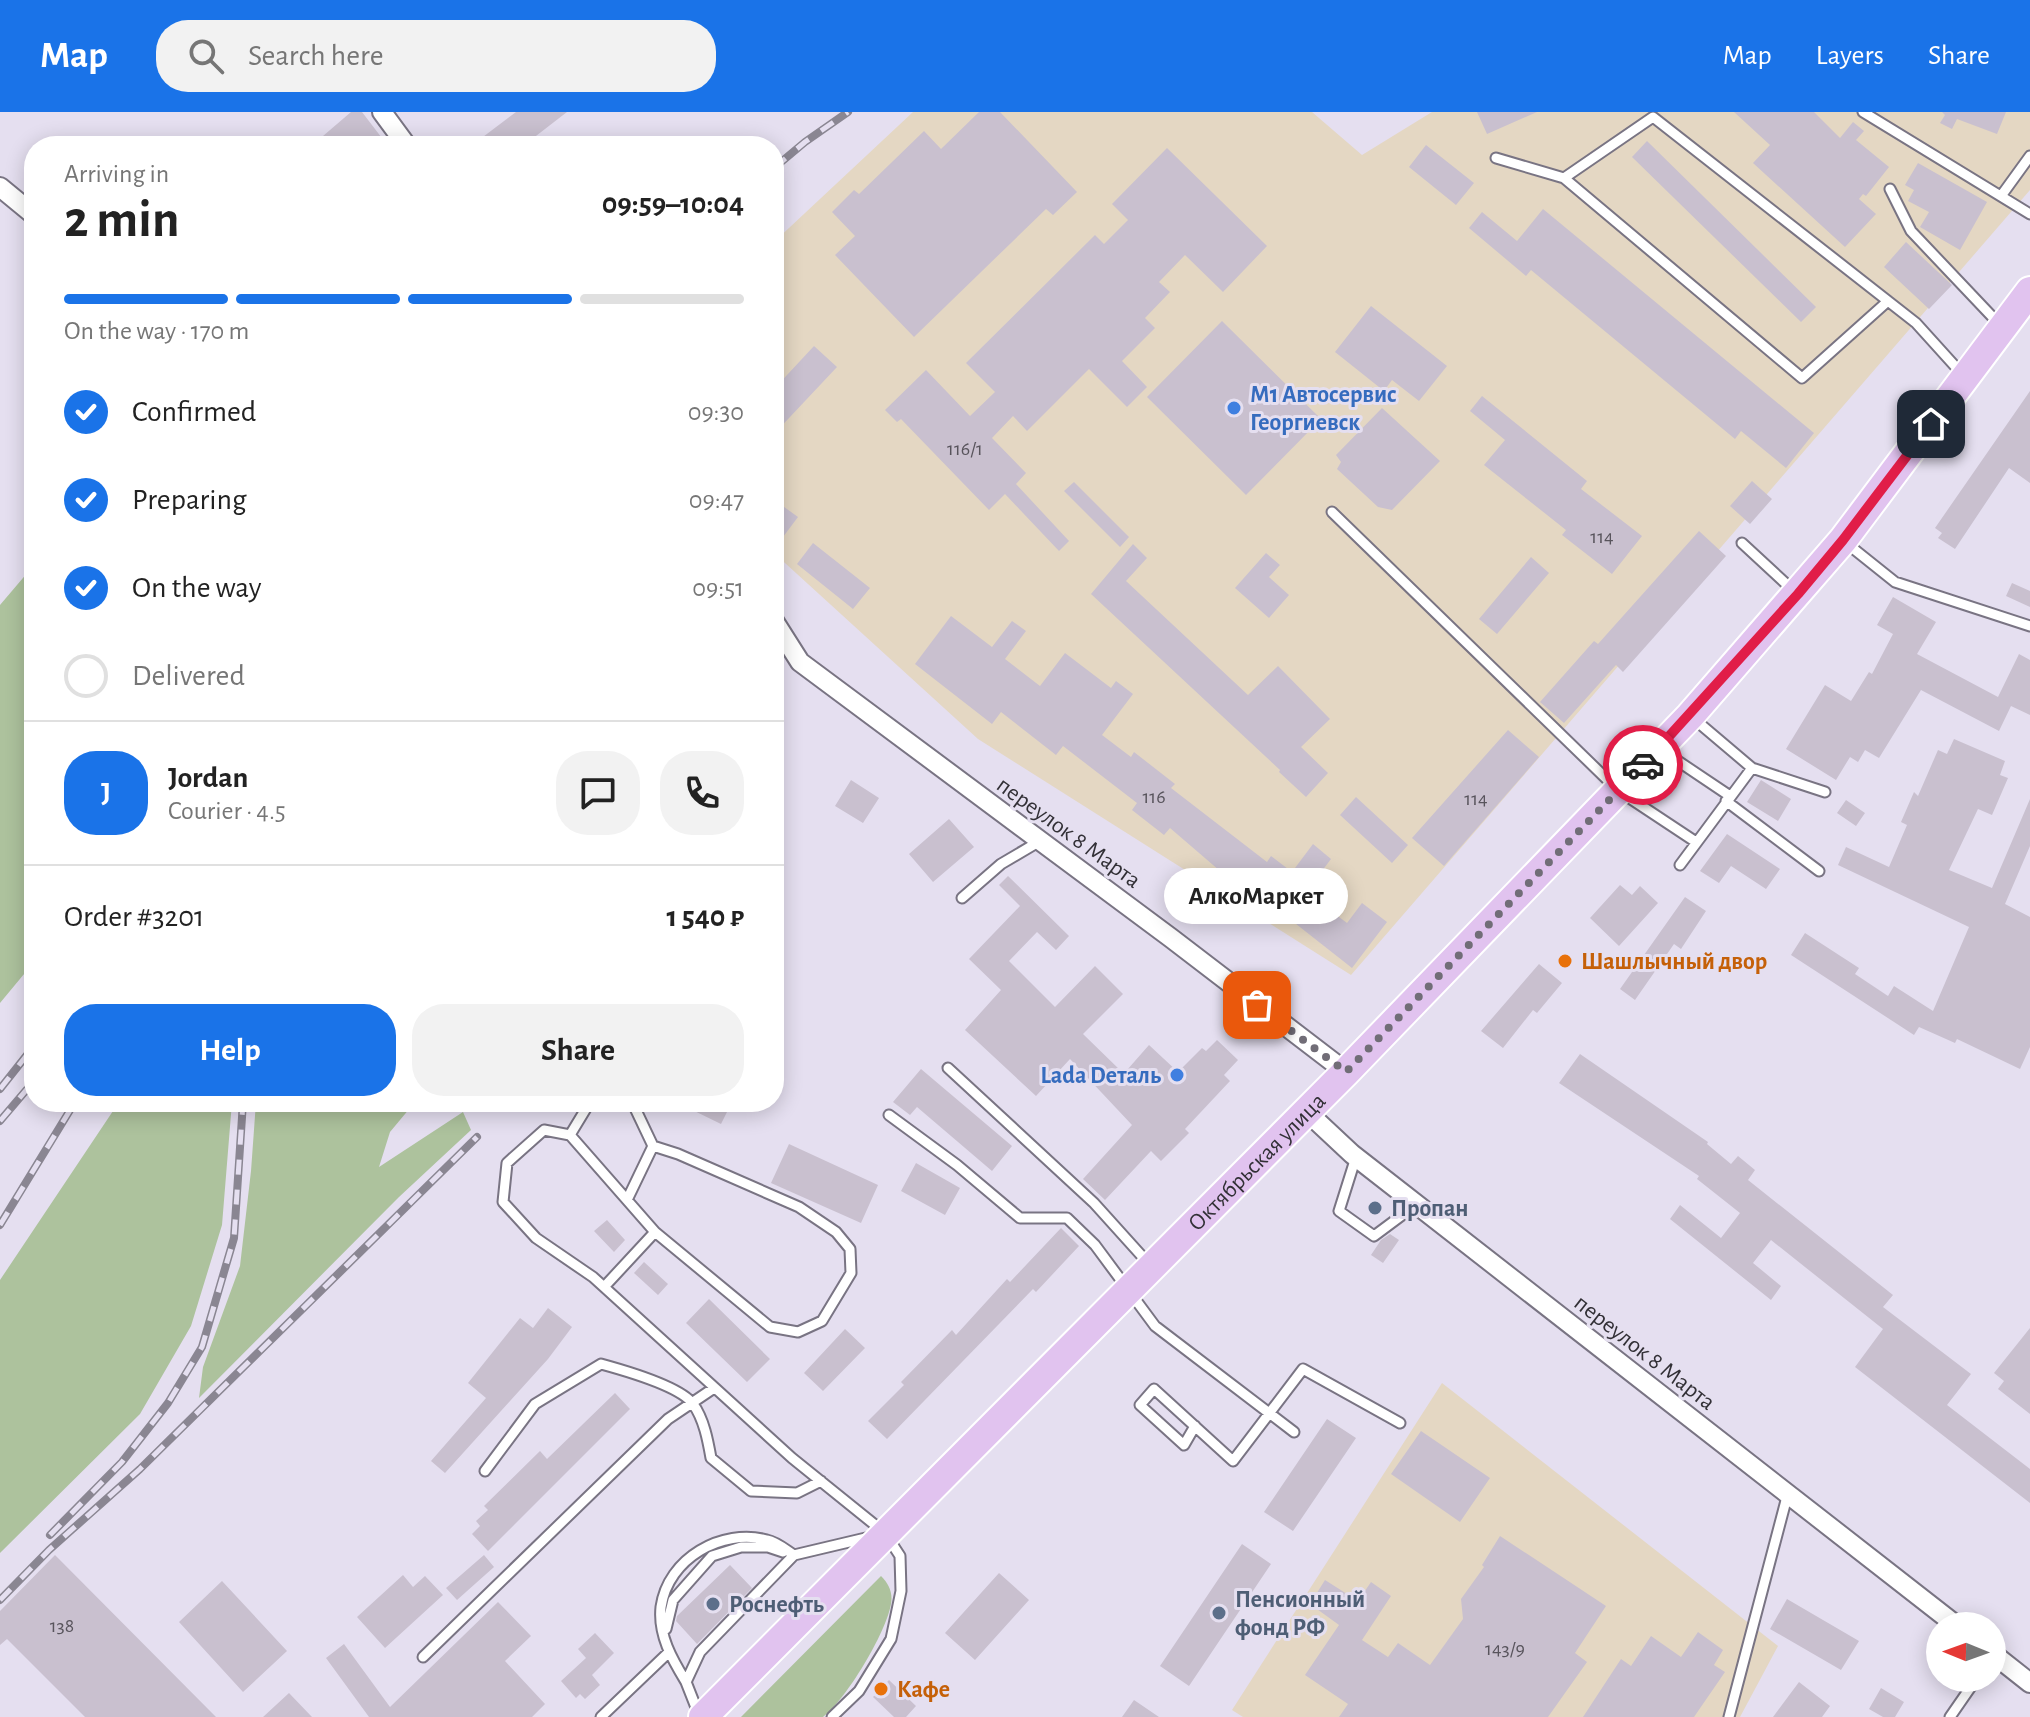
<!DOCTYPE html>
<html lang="en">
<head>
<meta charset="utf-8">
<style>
  :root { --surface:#fff; --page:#f2f2f2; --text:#222; --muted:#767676; --line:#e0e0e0; --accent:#1a73e8 }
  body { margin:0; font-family:"Alegreya Sans",sans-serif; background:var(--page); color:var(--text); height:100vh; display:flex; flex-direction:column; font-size:30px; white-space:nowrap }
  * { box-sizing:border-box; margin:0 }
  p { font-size:26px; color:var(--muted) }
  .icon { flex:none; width:44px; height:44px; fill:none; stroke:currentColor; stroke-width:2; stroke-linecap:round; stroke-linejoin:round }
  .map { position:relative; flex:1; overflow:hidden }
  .sheet { position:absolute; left:24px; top:24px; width:760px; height:976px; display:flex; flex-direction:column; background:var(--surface); border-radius:32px; box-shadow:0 4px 20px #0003 }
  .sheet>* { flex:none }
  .needle { width:52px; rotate:271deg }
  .tools { position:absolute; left:1926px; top:1500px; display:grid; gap:16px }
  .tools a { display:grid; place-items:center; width:80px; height:80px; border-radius:50%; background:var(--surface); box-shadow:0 4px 20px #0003; font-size:40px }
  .pin { position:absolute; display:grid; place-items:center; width:68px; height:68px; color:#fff; margin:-34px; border-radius:16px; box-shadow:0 4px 12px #0006 }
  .courier { position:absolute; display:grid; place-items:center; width:80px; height:80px; margin:-40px; border:6px solid #e11d48; border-radius:50%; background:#fff; color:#222; box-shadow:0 2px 10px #0007 }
  .bubble { position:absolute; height:56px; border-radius:28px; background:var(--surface); box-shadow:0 4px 20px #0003; font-size:26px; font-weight:600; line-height:56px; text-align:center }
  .summary em { font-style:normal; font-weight:600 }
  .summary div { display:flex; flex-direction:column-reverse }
  .summary { display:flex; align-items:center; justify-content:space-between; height:136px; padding:0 40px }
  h1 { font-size:52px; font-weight:600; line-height:60px }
  .bar { display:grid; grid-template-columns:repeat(4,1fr); gap:12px 8px; align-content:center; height:96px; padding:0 40px }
  .bar i { height:10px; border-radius:6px; background:var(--line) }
  .bar .current { background:var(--accent) }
  .bar p { grid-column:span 4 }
  .line { display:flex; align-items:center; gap:20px; padding:0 40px; border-top:2px solid var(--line) }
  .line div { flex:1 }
  .round { display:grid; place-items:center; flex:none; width:84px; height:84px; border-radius:32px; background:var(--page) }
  ol { padding:0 40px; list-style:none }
  li { display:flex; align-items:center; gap:24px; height:88px }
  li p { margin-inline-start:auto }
  li .icon { padding:8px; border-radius:50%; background:var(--accent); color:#fff; stroke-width:4 }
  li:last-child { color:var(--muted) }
  li i { width:44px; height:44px; border:4px solid var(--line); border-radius:50% }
  .button { display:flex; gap:16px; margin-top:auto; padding:16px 40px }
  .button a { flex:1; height:92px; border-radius:32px; background:var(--accent); color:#fff; font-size:32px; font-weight:600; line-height:92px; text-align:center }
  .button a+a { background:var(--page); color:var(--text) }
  header { display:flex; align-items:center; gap:48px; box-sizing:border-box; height:112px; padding:0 40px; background:var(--accent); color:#fff }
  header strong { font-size:38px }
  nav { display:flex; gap:44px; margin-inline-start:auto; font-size:28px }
  .search { width:560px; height:72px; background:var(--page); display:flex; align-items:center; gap:20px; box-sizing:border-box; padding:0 28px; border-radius:32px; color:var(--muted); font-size:30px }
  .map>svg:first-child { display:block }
  .industrial { fill:#e4d7c3 }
  .green { fill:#adc29d }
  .building { fill:#c9c0cf }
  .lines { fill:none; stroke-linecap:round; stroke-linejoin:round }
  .service-casing { stroke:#797483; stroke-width:13 }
  .minor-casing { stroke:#797483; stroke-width:22 }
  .primary-casing { stroke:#fff; stroke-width:32 }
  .service { stroke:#fff; stroke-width:9 }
  .minor { stroke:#fff; stroke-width:18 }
  .primary { stroke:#e1c3ef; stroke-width:28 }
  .rail-casing { stroke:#8a8692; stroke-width:8 }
  .rail { stroke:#e5dff0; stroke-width:5; stroke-dasharray:15; stroke-linecap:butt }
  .done { stroke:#716d77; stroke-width:8; stroke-dasharray:0 14.4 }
  .route { stroke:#e11d48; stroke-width:10 }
  .shop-dot { fill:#3f7fe0; stroke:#e5dff0; stroke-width:3 }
  .food-dot { fill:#e8710a; stroke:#e5dff0; stroke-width:3 }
  .service-dot { fill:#5c6f8a; stroke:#e5dff0; stroke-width:3 }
  .labels { text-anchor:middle; stroke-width:6; stroke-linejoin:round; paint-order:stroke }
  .number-label { font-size:20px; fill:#58545c }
  .shop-label { font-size:24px; font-weight:bold; fill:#366cbe; stroke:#e5dff0; text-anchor:start }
  .street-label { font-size:24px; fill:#323036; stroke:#e5dff0 }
  .food-label { font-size:24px; font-weight:bold; fill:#c56008; stroke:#e5dff0; text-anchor:start }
  .service-label { font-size:24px; font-weight:bold; fill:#4e5e75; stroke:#e5dff0; text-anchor:start }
</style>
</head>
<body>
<header>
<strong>Map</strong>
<div class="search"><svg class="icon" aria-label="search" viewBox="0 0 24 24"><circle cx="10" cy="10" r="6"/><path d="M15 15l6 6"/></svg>Search here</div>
<nav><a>Map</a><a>Layers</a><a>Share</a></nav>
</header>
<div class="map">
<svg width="2030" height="1605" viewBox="0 0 2030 1605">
  <rect width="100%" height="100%" fill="#e5dff0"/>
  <path class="industrial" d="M913,0h399l50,43 70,-43h598v78l-679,785 -373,-236 -204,-186v-311z
    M1442,1271l336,263 -38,71h-497l-11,-7z"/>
  <path class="green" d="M34,453v397l-34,41v-398z
    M119,990h113l-10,123 -31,101 -51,88 -140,139v-273z
    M256,990h159l-25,30 -11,35 84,-55 8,18 -72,67 -200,201 4,-31 37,-101 11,-95z
    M881,1464c8,8 12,17 10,28 -5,29 -45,96 -68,113h-82z"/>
  <path class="building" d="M351,0h11l26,34h-56l-9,-10z
    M516,0h51l-44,34h-52z
    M979,0h21l77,80 -24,23 -7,-6 -132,128 -79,-82 20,-19 -23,-24 22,-22 5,4 65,-63 17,18z
    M1477,0h60l-50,22z
    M1734,0h80l26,26 13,-16 11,9 -8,9 33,27 -23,29 -3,-2 -4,5 17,15 -31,33 -92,-84 17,-18z
    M1942,0h64l-9,22 -40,-15 -5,10 -12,-6 5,-8z
    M1647,29l169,166 -15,15 -169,-165z
    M1426,33l48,38 -18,22 -47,-38z
    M1167,36l100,98 -44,46 -38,-37 -26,27 11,10 -25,26 10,10 -33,33 25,26 -20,20 -38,-38 -62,62 -14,-15 -21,22 34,35 -10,11 53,57 -10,10 -54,-57 -16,16 -88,-91 -4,3 -12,-12 41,-40 44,46 25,-24 -29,-29 129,-128 9,9 24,-24 -16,-16z
    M1918,51l69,39 -27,48 -40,-23 9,-15 -21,-11 6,-11 -9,-5z
    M1543,97l271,224 -28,35 -45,-37 -6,8 -204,-169 -5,6 -57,-48 13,-16 35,29z
    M1906,130l46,43 -23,24 -45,-42z
    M1371,194l76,60 -28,35 -27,-21 -8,11 -49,-39z
    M1222,209l99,98 -75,76 -99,-98z
    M814,234l23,21 -63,67v-45z
    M2030,279v92l-21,-15 -54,81 -17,-11 4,-5 -7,-5z
    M1482,284l105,85 -6,8 61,47 -30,38 -50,-39 4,-5 -82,-65 21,-25 -35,-29z
    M1382,296l58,53 -48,49 -14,-3 -41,-38 4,-7 -5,-7z
    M1752,369l20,18 -22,25 -20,-18z
    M1074,370l55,55 -9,10 -56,-56z
    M780,392l18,13 -24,32v-38z
    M1699,419l27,25 -103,116 -7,-7 -52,58 -24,-21 54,-61 4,3z
    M813,431l57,45 -17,21 -56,-45z
    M1133,432l14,14 -21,23 122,114 30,-29 52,53 -29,28 27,26 -22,24 -27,-25 1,-2 -189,-176z
    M1266,441l14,12 -11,12 20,18 -20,23 -34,-30z
    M1531,445l18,16 -52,61 -18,-15z
    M2012,471l18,8v16l-24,-11z
    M1893,485l43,25 -19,32 81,43 21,-43 11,6v55l-19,-9 -12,25 -78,-41 -42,68 -14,-8 -7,12 -8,-5 -14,23 -50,-31 39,-64 26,16 18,-29 3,2 21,-40 -16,-9z
    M951,504l41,31 20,-26 14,10 -21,28 35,27 25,-33 46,35 5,-7 17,13 -31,41 29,22 3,-5 41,32 -4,4 96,74 4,-6 21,16 21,-28 18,15 -25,33 41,31 15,-20 25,19 -35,46 -113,-89 -5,4 -64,-55 -6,7 -32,-25 5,-7 -74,-57 -7,9 -55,-43 -9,12 -77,-60z
    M1508,618l31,27 -95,109 -32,-28z
    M1954,627l51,22 -5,14 8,3 -16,37 -14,-6 -29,61 43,18 38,-89v47l-25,58 25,13v130l-10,22 -63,-30 -2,4 -36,-16 -5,8 -123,-80 14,-22 54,35 -4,6 33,22 6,-10 39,25 36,-84 -131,-62 8,-18 43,20 18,-42 -6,-3 13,-30 4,4 20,-46 9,4z
    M851,668l28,18 -16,25 -28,-17z
    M1761,668l30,19 -13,22 -31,-19z
    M1356,685l52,48 -16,18 -52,-48z
    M1846,688l19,13 -9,13 -19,-13z
    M949,707l25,28 -41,35 -24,-28z
    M1727,722l53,35 -14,20 -35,-23 -12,17 -19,-12z
    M1008,764l61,60 -13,14 -19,-18 -28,29 46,46 40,-41 28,28 -40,40 38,37 4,-3 2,2 22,-25 29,27 24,-24 4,3 11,-11 21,20 -14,15 6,6 -45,48 4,4 -28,28 -10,-10 -46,49 -22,-21 49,-54 -62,-66 -34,37 -71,-66 36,-40 -32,-31 51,-53 -21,-21z
    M1620,773l12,10 8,-9 18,17 -39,43 -29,-28z
    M1685,785l21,14 -25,38 -7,-5 -39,56 -15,-11z
    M1539,852l23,19 -25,30 -4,-3 -30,38 -22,-17z
    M1580,942l128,88 -1,2 24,20 7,-8 17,14 -7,10 145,115 -10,12 88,67 -24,31 83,64v34l-175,-136 28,-38 -112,-89 -18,23 28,23 -10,14 -101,-81 10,-14 41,33 19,-25 -43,-34 2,-3 -140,-93z
    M921,957l91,77 -20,25 -75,-64 -7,8 -17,-13z
    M676,990h56l-11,22z
    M789,1032l89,41 -17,38 -90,-40z
    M916,1051l44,25 -15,27 -44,-24z
    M607,1108l18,20 -11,12 -20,-21z
    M1061,1116l18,18 -43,46 -3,-3 -146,150 -19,-18 36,-36 -3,-3 51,-52 4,5 51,-56 3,3z
    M1390,1122l9,6 -16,23 -12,-8 10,-15z
    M644,1150l24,22 -10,11 -24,-22z
    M709,1187l61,60 -23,23 -61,-59z
    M548,1196l24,19 -24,32 -103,114 -14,-12 55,-63 -18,-15 52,-65 13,10z
    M2030,1216v86l-32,-25 6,-8 -10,-8z
    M845,1217l20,19 -42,43 -19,-18z
    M615,1281l15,16 -142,142 -16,-17 8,-8 -4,-5 12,-11 -4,-4 56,-55 7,8z
    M1327,1307l29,19 -63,93 -29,-19z
    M1421,1319l69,47 -30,44 -69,-48z
    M1500,1424l106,70 -31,47 12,9 -39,55h-209l9,-13 -43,-29 34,-50 -29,-21 15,-24 33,21 13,-19 20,14 -29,44 26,17 10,-14 32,22 33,-46 -2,-20 23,-32 -2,-2z
    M1242,1432l29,20 -82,122 -29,-20z
    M55,1443l161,162h-131l-78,-78 -7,6v-34z
    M484,1443l10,12 -37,33 -11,-12z
    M730,1453l22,23 -55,56 -21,-23 1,-5z
    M999,1461l30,27 -54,60 -30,-27z
    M403,1463l10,12 12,-11 18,19 -58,53 -28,-31z
    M222,1469l65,70 -44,41 -64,-70z
    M1787,1487l72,42 -18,29 -71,-41z
    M498,1490l33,34 -26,25 40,43 -13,13h-163l-43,-59 18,-14 46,63z
    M1698,1520l25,18 -9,15 11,7 -31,45h-111l38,-58 10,7 20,-30 30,21z
    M595,1521l19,20 -22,22 8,10 -15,14 -5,-5 -4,4 -15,-17 25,-23 -8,-9z
    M889,1568l27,26 -10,11h-12l-21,-20z
    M1799,1570l31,24 -8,11h-49z
    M1881,1576l23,14 -9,15h-12l-14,-8z
    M289,1581l23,24h-49z
    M1134,1588l25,17h-37z"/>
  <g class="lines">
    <defs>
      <path id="service" d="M1863,0l167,102
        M1496,46l68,20
        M1890,77l21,42 90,95
        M2001,84l29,-40
        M1888,189l-86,77 -238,-200 89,-61 263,206 47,52
        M1332,400l287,279 77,51
        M1845,430l50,40 135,44
        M1742,431l53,49
        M1693,606l59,50 73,24
        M1663,639l67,45
        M1726,689l93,70
        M1680,753l72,-97
        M962,786l39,-34 39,-23
        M948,956l146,135 55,61
        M623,990l11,4 19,40 25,8 121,53 37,25 14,17 1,24 -29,48 -24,11 -28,-5 -115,-95 -85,-97 -26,-5 -37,33 -4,39 33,36 57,39 199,181 93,75 15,23 1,35 -10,48 -32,52 -27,26
        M889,1003l68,50 63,53h47l28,27 60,81 139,106
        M570,1023l20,-33
        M1356,1045l-17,54 35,25 43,-32
        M627,1088l26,-54
        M604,1175l51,-55
        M1195,1314l-11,19 -44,-40 14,-16 79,72 70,-92 97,54
        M485,1359l50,-67 66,-40c22,6 79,22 92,40 11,15 15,37 18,54l40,33 46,2 24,-12
        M666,1517l7,-29 39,-44 29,-9h27l15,5
        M423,1545l245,-238 46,-31
        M686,1570c-14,-23 -28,-47 -25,-75 7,-49 61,-79 106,-67 10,2 19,10 27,15
        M699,1603l-13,-33 14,-30 94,-97 76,-18
        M601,1605l67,-64
        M1729,1605l59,-224
        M1950,1605l27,-39"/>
      <path id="minor" d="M382,0l25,34
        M0,75l34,28
        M774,509l26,41 371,276 175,134
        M1306,999l46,43 605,472
        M1992,1541l38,30"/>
      <g id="primary">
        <path id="s1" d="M703,1605l643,-645 344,-356 153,-176 187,-249"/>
      </g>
    </defs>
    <use href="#service" class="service-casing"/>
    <use href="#minor" class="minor-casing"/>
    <use href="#primary" class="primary-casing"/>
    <use href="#service" class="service"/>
    <use href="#minor" class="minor"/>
    <use href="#primary" class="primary"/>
    <defs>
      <path id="rail" d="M774,56l31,-26 43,-30
        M0,977l34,-43
        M0,1009l34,-40
        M0,1113l75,-123
        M50,1423l72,-73 46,-59 34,-56 32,-109 9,-136
        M0,1488l49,-50 91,-81 337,-332"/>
    </defs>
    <use href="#rail" class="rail-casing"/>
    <use href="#rail" class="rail"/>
  </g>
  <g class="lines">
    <path class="done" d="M1257,893l89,67 297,-307"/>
    <path class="route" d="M1643,653l155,-171 45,-54 88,-116"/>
  </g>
  <g class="shop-dot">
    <circle cx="1234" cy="296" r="8"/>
    <circle cx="1177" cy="963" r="8"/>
  </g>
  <g class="food-dot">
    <circle cx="1565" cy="849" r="8"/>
    <circle cx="881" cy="1577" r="8"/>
  </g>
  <g class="service-dot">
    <circle cx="1375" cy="1096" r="8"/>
    <circle cx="713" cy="1492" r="8"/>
    <circle cx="1219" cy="1501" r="8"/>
  </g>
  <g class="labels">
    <g class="number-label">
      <text x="965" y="343">116/1</text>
      <text x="1602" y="431">114</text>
      <text x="1154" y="691">116</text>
      <text x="1476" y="693">114</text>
      <text x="62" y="1520">138</text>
      <text x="1505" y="1543">143/9</text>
    </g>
    <g class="shop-label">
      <text x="1250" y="290">М1 Автосервис<tspan x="1250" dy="28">Георгиевск</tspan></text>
      <text x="1161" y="971" text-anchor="end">Lada Dеталь</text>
    </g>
    <g class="street-label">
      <text transform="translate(1069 720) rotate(36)" y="8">переулок 8 Марта</text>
      <text dy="8" stroke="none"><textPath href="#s1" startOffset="784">Октябрьская улица</textPath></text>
      <text transform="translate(1645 1240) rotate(38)" y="8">переулок 8 Марта</text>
    </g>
    <g class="food-label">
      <text x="1581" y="857">Шашлычный двор</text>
      <text x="897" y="1585">Кафе</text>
    </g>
    <g class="service-label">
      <text x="1391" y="1104">Пропан</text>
      <text x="1235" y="1495">Пенсионный<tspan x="1235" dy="28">фонд РФ</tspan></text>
      <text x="729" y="1500">Роснефть</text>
    </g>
  </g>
</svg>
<div class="tools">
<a><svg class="needle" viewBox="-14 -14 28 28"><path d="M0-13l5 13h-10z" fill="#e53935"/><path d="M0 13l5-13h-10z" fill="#767676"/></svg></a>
</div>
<div class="pin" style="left:1257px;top:893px;background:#ea580c"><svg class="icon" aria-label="bag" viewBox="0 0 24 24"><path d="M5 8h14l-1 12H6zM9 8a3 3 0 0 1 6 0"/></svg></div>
<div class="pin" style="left:1931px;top:312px;background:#1f2937"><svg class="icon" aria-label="home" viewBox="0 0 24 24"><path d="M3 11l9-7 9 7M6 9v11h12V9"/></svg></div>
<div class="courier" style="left:1643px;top:653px"><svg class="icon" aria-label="car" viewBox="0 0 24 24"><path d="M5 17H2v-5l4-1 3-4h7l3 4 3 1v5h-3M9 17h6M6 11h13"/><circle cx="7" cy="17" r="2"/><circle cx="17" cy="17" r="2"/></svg></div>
<div class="bubble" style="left:1164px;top:756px;width:184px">АлкоМаркет</div>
<section class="sheet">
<div class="summary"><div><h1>2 min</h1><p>Arriving in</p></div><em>09:59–10:04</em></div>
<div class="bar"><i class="current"></i><i class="current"></i><i class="current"></i><i></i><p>On the way · 170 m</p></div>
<ol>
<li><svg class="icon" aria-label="check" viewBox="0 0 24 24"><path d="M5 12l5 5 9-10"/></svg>Confirmed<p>09:30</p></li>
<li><svg class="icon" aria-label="check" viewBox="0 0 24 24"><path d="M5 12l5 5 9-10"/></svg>Preparing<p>09:47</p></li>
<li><svg class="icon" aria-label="check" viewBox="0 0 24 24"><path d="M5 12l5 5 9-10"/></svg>On the way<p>09:51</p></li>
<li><i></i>Delivered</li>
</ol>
<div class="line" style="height:144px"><b class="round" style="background:var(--accent);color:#fff">J</b><div><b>Jordan</b><p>Courier · 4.5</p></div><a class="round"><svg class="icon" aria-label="chat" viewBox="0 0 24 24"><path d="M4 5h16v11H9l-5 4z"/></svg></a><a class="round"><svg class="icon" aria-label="phone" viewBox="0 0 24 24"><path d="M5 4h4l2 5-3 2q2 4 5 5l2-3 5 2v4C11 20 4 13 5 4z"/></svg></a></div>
<div class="line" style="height:104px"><div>Order #3201</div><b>1 540 ₽</b></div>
<div class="button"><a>Help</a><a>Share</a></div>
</section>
</div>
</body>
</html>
